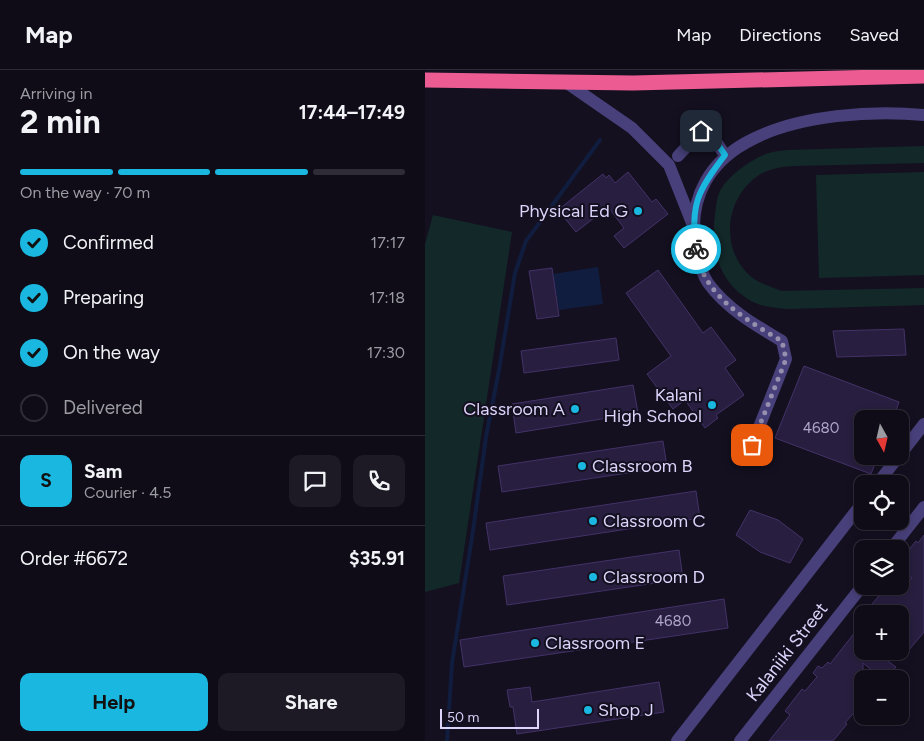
<!DOCTYPE html>
<html lang="en">
<head>
<meta charset="utf-8">
<style>
  :root { --surface:#0f0c18; --page:#1d1a25; --text:#f1f3f6; --muted:#9b9ba2; --line:#2f2c37; --accent:#1ab8e0 }
  body { margin:0; font-family:Figtree,sans-serif; background:var(--page); color:var(--text); height:100vh; display:flex; flex-direction:column; font-size:19px; white-space:nowrap }
  * { box-sizing:border-box; margin:0 }
  p { font-size:16px; color:var(--muted) }
  .icon { flex:none; width:28px; height:28px; fill:none; stroke:currentColor; stroke-width:2; stroke-linecap:round; stroke-linejoin:round }
  .map { position:relative; flex:1; overflow:hidden }
  .details { display:flex; flex-direction:column; background:var(--surface); width:425px }
  .details>* { flex:none }
  .needle { width:32px; rotate:172deg }
  .buttons { position:absolute; left:429px; top:340px; display:grid; gap:10px }
  .buttons a { display:grid; place-items:center; width:55px; height:55px; border-radius:10px; background:var(--surface); box-shadow:0 2px 8px #0003,0 0 0 1px var(--line); font-size:25px }
  .scale { position:absolute; left:15px; bottom:12px; width:99px; box-sizing:border-box; padding-left:5px; border:2px solid #dcd4fa; border-top:0; font-size:14px; line-height:18px; white-space:nowrap; color:#dcd4fa; -webkit-text-stroke:4px #141020; paint-order:stroke }
  .pin { position:absolute; display:grid; place-items:center; width:42px; height:42px; color:#fff; margin:-21px; border-radius:10px; box-shadow:0 2px 8px #0006 }
  .courier { position:absolute; display:grid; place-items:center; width:50px; height:50px; margin:-25px; border:4px solid #1ab8e0; border-radius:50%; background:#fff; color:#222; box-shadow:0 1px 6px #0007 }
  .overview em { font-style:normal; font-weight:700 }
  .overview div { display:flex; flex-direction:column-reverse }
  .overview { display:flex; align-items:center; justify-content:space-between; height:85px; padding:0 20px }
  h1 { font-size:32px; font-weight:700; line-height:38px }
  .bar { display:grid; grid-template-columns:repeat(4,1fr); gap:8px 5px; align-content:center; height:60px; padding:0 20px }
  .bar i { height:6px; border-radius:4px; background:var(--line) }
  .bar .selected { background:var(--accent) }
  .bar p { grid-column:span 4 }
  .line { display:flex; align-items:center; gap:12px; padding:0 20px; border-top:1px solid var(--line) }
  .line div { flex:1 }
  .round { display:grid; place-items:center; flex:none; width:52px; height:52px; border-radius:10px; background:var(--page) }
  ol { padding:0 20px; list-style:none }
  li { display:flex; align-items:center; gap:15px; height:55px }
  li p { margin-inline-start:auto }
  li .icon { padding:5px; border-radius:50%; background:var(--accent); color:#111; stroke-width:4 }
  li:last-child { color:var(--muted) }
  li i { width:28px; height:28px; border:2px solid var(--line); border-radius:50% }
  .button { display:flex; gap:10px; margin-top:auto; padding:10px 20px }
  .button a { flex:1; height:58px; border-radius:10px; background:var(--accent); color:#111; font-size:20px; font-weight:700; line-height:58px; text-align:center }
  .button a+a { background:var(--page); color:var(--text) }
  header { display:flex; align-items:center; gap:30px; box-sizing:border-box; height:70px; padding:0 25px; background:var(--surface); border-bottom:1px solid var(--line) }
  header strong { font-size:24px }
  nav { display:flex; gap:28px; margin-inline-start:auto; font-size:18px }
  main { display:flex; flex:1; min-height:0 }
  .map>svg:first-child { display:block }
  .green { fill:#132829 }
  .water { fill:#111d3e }
  .lines { fill:none; stroke-linecap:round; stroke-linejoin:round }
  .stream { stroke:#111d3e; stroke-width:4 }
  .building { fill:#281e3f; stroke:#433268 }
  .minor { stroke:#48407a; stroke-width:12 }
  .highway { stroke:#ec5c93; stroke-width:15 }
  .done { stroke:#968fae; stroke-width:5; stroke-dasharray:0 9 }
  .route { stroke:#1ab8e0; stroke-width:6 }
  .poi-dot { fill:#1ab8e0; stroke:#141020; stroke-width:2 }
  .labels { text-anchor:middle; stroke-width:4; stroke-linejoin:round; paint-order:stroke }
  .number-label { font-size:15px; fill:#afa6cb }
  .poi-label { font-size:18px; fill:#dcd4fa; stroke:#141020; text-anchor:start }
  .street-label { font-size:18px; fill:#dcd4fa; stroke:#141020 }
</style>
</head>
<body>
<header>
<strong>Map</strong>
<nav><a>Map</a><a>Directions</a><a>Saved</a></nav>
</header>
<main>
<section class="details">
<div class="overview"><div><h1>2 min</h1><p>Arriving in</p></div><em>17:44–17:49</em></div>
<div class="bar"><i class="selected"></i><i class="selected"></i><i class="selected"></i><i></i><p>On the way · 70 m</p></div>
<ol>
<li><svg class="icon" aria-label="check" viewBox="0 0 24 24"><path d="M5 12l5 5 9-10"/></svg>Confirmed<p>17:17</p></li>
<li><svg class="icon" aria-label="check" viewBox="0 0 24 24"><path d="M5 12l5 5 9-10"/></svg>Preparing<p>17:18</p></li>
<li><svg class="icon" aria-label="check" viewBox="0 0 24 24"><path d="M5 12l5 5 9-10"/></svg>On the way<p>17:30</p></li>
<li><i></i>Delivered</li>
</ol>
<div class="line" style="height:90px"><b class="round" style="background:var(--accent);color:#111">S</b><div><b>Sam</b><p>Courier · 4.5</p></div><a class="round"><svg class="icon" aria-label="chat" viewBox="0 0 24 24"><path d="M4 5h16v11H9l-5 4z"/></svg></a><a class="round"><svg class="icon" aria-label="phone" viewBox="0 0 24 24"><path d="M5 4h4l2 5-3 2q2 4 5 5l2-3 5 2v4C11 20 4 13 5 4z"/></svg></a></div>
<div class="line" style="height:65px"><div>Order #6672</div><b>$35.91</b></div>
<div class="button"><a>Help</a><a>Share</a></div>
</section>
<div class="map">
<svg width="499" height="671" viewBox="0 0 499 671">
  <rect width="100%" height="100%" fill="#141020"/>
  <path class="green" d="M499,76v17l-132,3c-12,1 -23,3 -33,9 -33,22 -39,70 -12,98 9,10 23,13 34,18l143,-3v17l-136,4c-12,-1 -26,-2 -37,-8 -32,-18 -41,-52 -36,-86 1,-6 1,-13 3,-19 5,-17 32,-36 48,-42 7,-3 15,-3 22,-4z
    M499,102v103l-105,3 -3,-103z
    M8,145l79,17 -53,351 -34,9v-348z"/>
  <path class="water" d="M173,197l5,37 -44,6 -6,-36z"/>
  <g class="lines">
    <path class="stream" d="M22,671l5,-78 21,-132 13,-94 13,-67 16,-97 11,-32 74,-101"/>
  </g>
  <path class="building" d="M203,102l24,30 4,-3 12,15 -44,34 -10,-12 10,-8 -16,-21 -32,25 -18,-22 45,-36 3,4 3,-3 6,8z
    M127,198l7,48 -22,3 -8,-48z
    M233,200l45,63 8,-6 25,33 -11,8 19,27 -28,20 2,3 -13,10 -20,-28 -12,9 -26,-35 24,-18 -45,-63z
    M479,259l2,26 -69,2 -4,-26z
    M191,268l3,22 -95,13 -3,-22z
    M379,296l95,36 -6,17h-30v37h15l-7,18 -96,-36z
    M208,315l5,28 -122,20 -4,-29z
    M238,371l4,26 -165,25 -4,-26z
    M271,421l4,27 -210,32 -4,-27z
    M325,440l28,10 25,19 -13,24 -30,-11 -24,-17z
    M499,465v97l-15,18 -9,-8v-28h-37l24,-27 10,5 15,-14 -12,-10v-7l16,-20 2,2z
    M254,480l4,29 -176,26 -4,-29z
    M299,529l4,29 -264,39 -4,-27z
    M438,552v29h29l-7,8 11,8 -9,12h-4l-20,-16v39l-18,21 2,1 -14,17h-64l21,-26 -5,-4 17,-22 3,2 12,-14 -4,-4 5,-7 4,2 6,-6 2,2z
    M234,612l5,30 -147,22 -4,-27h-3l-3,-17 23,-3 2,15z"/>
  <g class="lines">
    <path class="minor" d="M142,13l65,45 37,37 23,58
      M253,86l23,-25 9,2 15,22
      M327,375l34,-86 -4,-18c-27,-16 -55,-32 -74,-58 -7,-11 -11,-27 -13,-40 -6,-47 15,-83 58,-104 47,-24 119,-29 171,-24
      M475,385l24,-31
      M452,414l22,-28
      M466,479l33,-42
      M252,671l186,-239
      M315,671l123,-156"/>
    <path class="highway" d="M0,10l208,3 291,-7"/>
  </g>
  <g class="lines">
    <path class="done" d="M271,179c6,46 50,71 86,92l4,18 -34,86"/>
    <path class="route" d="M271,179c-6,-44 2,-59 29,-94l-15,-22 -9,-2"/>
  </g>
  <g class="poi-dot">
    <circle cx="213" cy="141" r="5"/>
    <circle cx="287" cy="335" r="5"/>
    <circle cx="150" cy="339" r="5"/>
    <circle cx="157" cy="396" r="5"/>
    <circle cx="168" cy="451" r="5"/>
    <circle cx="168" cy="507" r="5"/>
    <circle cx="110" cy="573" r="5"/>
    <circle cx="163" cy="640" r="5"/>
  </g>
  <g class="labels">
    <g class="number-label">
      <text x="396" y="363">4680</text>
      <text x="248" y="556">4680</text>
    </g>
    <g class="poi-label">
      <text x="203" y="147" text-anchor="end">Physical Ed G</text>
      <text x="277" y="331" text-anchor="end">Kalani<tspan x="277" dy="21">High School</tspan></text>
      <text x="140" y="345" text-anchor="end">Classroom A</text>
      <text x="167" y="402">Classroom B</text>
      <text x="178" y="457">Classroom C</text>
      <text x="178" y="513">Classroom D</text>
      <text x="120" y="579">Classroom E</text>
      <text x="173" y="646">Shop J</text>
    </g>
    <g class="street-label">
      <text transform="translate(362 582) rotate(-52)" y="6">Kalaniiki Street</text>
    </g>
  </g>
</svg>
<div class="buttons">
<a><svg class="needle" viewBox="-14 -14 28 28"><path d="M0-13l5 13h-10z" fill="#e53935"/><path d="M0 13l5-13h-10z" fill="#9b9ba2"/></svg></a>
<a><svg class="icon" aria-label="locate" viewBox="0 0 24 24"><circle cx="12" cy="12" r="6"/><path d="M12 2v4M12 18v4M2 12h4M18 12h4"/></svg></a>
<a><svg class="icon" aria-label="layers" viewBox="0 0 24 24"><path d="M12 4l9 5-9 5-9-5zM3 14l9 5 9-5"/></svg></a>
<a>+</a>
<a>−</a>
</div>
<div class="scale">50 m</div>
<div class="pin" style="left:327px;top:375px;background:#ea580c"><svg class="icon" aria-label="bag" viewBox="0 0 24 24"><path d="M5 8h14l-1 12H6zM9 8a3 3 0 0 1 6 0"/></svg></div>
<div class="pin" style="left:276px;top:61px;background:#1f2937"><svg class="icon" aria-label="home" viewBox="0 0 24 24"><path d="M3 11l9-7 9 7M6 9v11h12V9"/></svg></div>
<div class="courier" style="left:271px;top:179px"><svg class="icon" aria-label="bike" viewBox="0 0 24 24"><circle cx="6" cy="16" r="4"/><circle cx="18" cy="16" r="4"/><path d="M6 16l4-8h5l3 8M10 8l3 8H6M13 5h3"/></svg></div>
</div>
</main>
</body>
</html>
